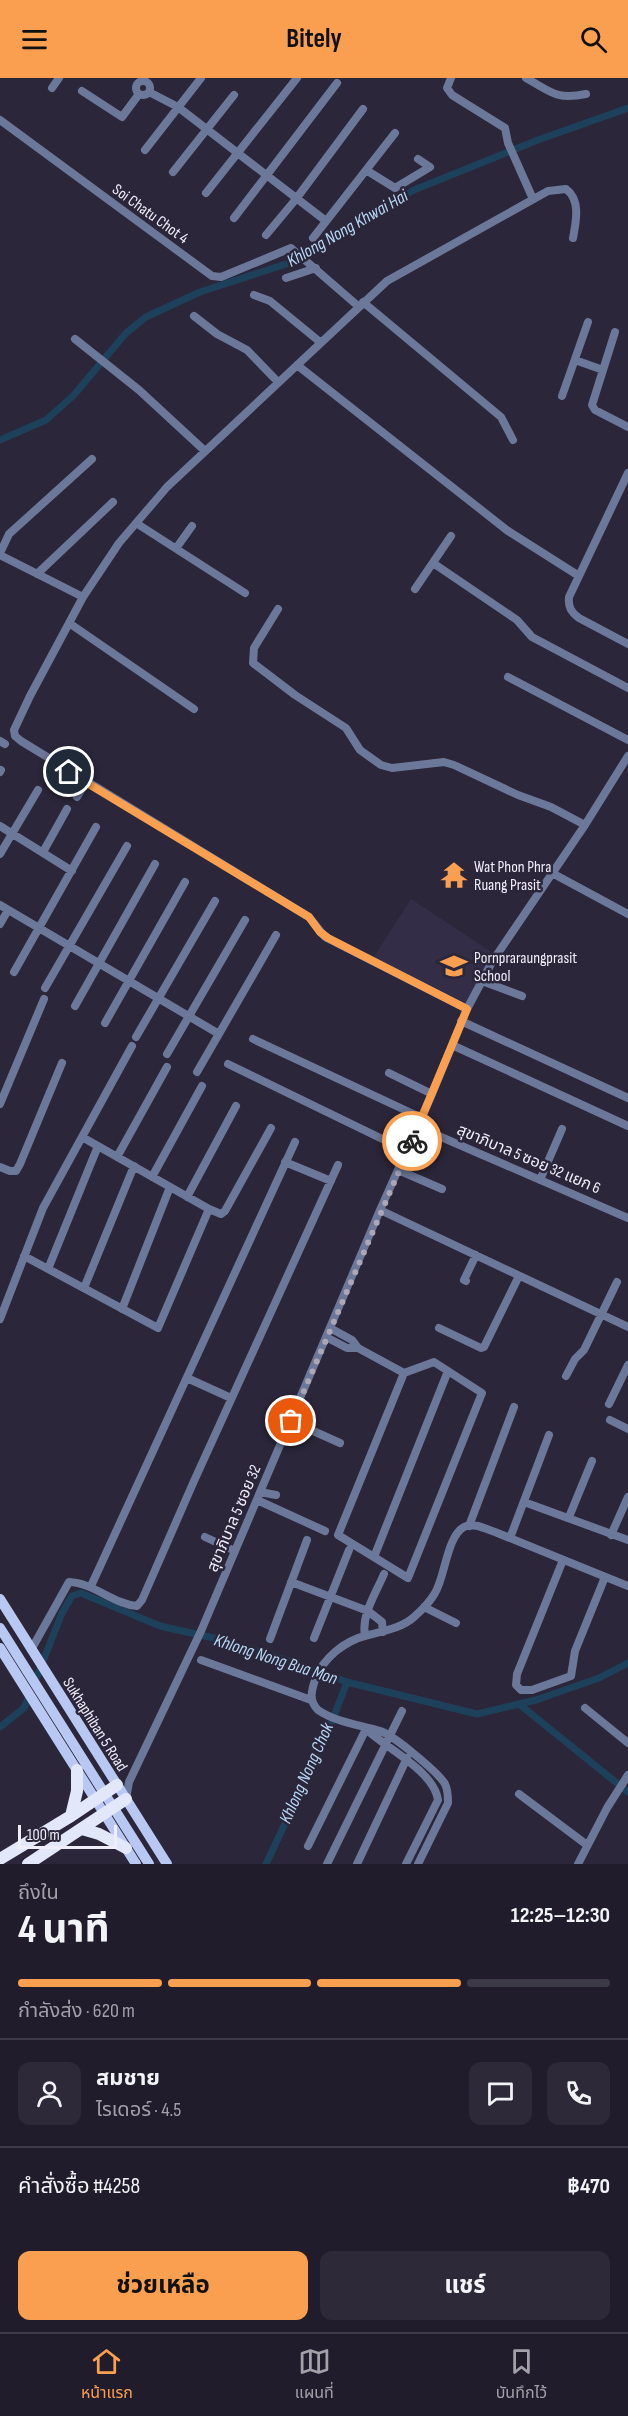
<!DOCTYPE html>
<html lang="th">
<head>
<meta charset="utf-8">
<style>
  :root { --surface:#201c2c; --page:#2d2938; --text:#f1f3f6; --muted:#a2a1a9; --line:#3d3a48; --accent:#fa9f4f }
  body { margin:0; font-family:"Sofia Sans Condensed","Noto Sans Thai",sans-serif; background:var(--page); color:var(--text); height:100vh; display:flex; flex-direction:column; font-size:22px; white-space:nowrap }
  * { box-sizing:border-box; margin:0 }
  p { font-size:20px; color:var(--muted) }
  .icon { flex:none; width:33px; height:33px; fill:none; stroke:currentColor; stroke-width:2; stroke-linecap:round; stroke-linejoin:round }
  .map { position:relative; height:1786px; overflow:hidden }
  .details { display:flex; flex-direction:column; background:var(--surface); flex:1 }
  .details>* { flex:none }
  .scale { position:absolute; left:18px; bottom:15px; width:99px; box-sizing:border-box; padding-left:6px; border:3px solid #f0edfb; border-top:0; font-size:16px; line-height:21px; white-space:nowrap; color:#f0edfb; -webkit-text-stroke:4px #2b263a; paint-order:stroke }
  .pin { position:absolute; display:grid; place-items:center; width:51px; height:51px; color:#fff; margin:-26px; border:3px solid #fff; border-radius:50%; box-shadow:0 2px 6px #0007 }
  .courier { position:absolute; display:grid; place-items:center; width:60px; height:60px; margin:-30px; border:4px solid #fa9f4f; border-radius:50%; background:#fff; color:#222; box-shadow:0 2px 8px #0007 }
  .summary em { font-style:normal; font-weight:700 }
  .summary div { display:flex; flex-direction:column-reverse }
  .summary { display:flex; align-items:center; justify-content:space-between; height:102px; padding:0 18px }
  h1 { font-size:39px; font-weight:700; line-height:45px }
  .bar { display:grid; grid-template-columns:repeat(4,1fr); gap:9px 6px; align-content:center; height:72px; padding:0 18px }
  .bar i { height:8px; border-radius:4px; background:var(--line) }
  .bar .on { background:var(--accent) }
  .bar p { grid-column:span 4 }
  .line { display:flex; align-items:center; gap:15px; padding:0 18px; border-top:2px solid var(--line) }
  .line div { flex:1 }
  .round { display:grid; place-items:center; flex:none; width:63px; height:63px; border-radius:12px; background:var(--page) }
  .button { display:flex; gap:12px; margin-top:auto; padding:12px 18px }
  .button a { flex:1; height:69px; border-radius:12px; background:var(--accent); color:#111; font-size:24px; font-weight:700; line-height:69px; text-align:center }
  .button a+a { background:var(--page); color:var(--text) }
  header { display:flex; justify-content:space-between; align-items:center; height:78px; padding:0 18px; background:var(--accent); color:#111; font-size:27px; font-weight:700 }
  .tab-bar { display:flex; justify-content:space-around; align-items:center; height:84px; border-top:2px solid var(--line); background:var(--surface); font-size:16px; color:var(--muted) }
  .tab-bar a { display:grid; justify-items:center; gap:3px }
  .tab-bar .on { color:var(--accent) }
  .map>svg:first-child { display:block }
  .built { fill:#332d47 }
  .lines { fill:none; stroke-linecap:round; stroke-linejoin:round }
  .canal { stroke:#1e415b; stroke-width:7 }
  .minor { stroke:#6c789a; stroke-width:8 }
  .major { stroke:#b8c8f2; stroke-width:10 }
  .highway { stroke:#e2e8f9; stroke-width:12 }
  .done { stroke:#aba7b7; stroke-width:6; stroke-dasharray:0 10.8 }
  .route { stroke:#fa9f4f; stroke-width:8 }
  .labels { text-anchor:middle; stroke-width:5; stroke-linejoin:round; paint-order:stroke }
  .street-label { font-size:16px; fill:#f0edfb; stroke:#2b263a }
  .poi-label { font-size:16px; fill:#f0edfb; stroke:#2b263a; text-anchor:start }
  .water-label { font-size:18px; font-style:italic; fill:#b5d7f4; stroke:#2b263a }
</style>
</head>
<body>
<header><svg class="icon" aria-label="menu" viewBox="0 0 24 24"><path d="M4 6h16M4 12h16M4 18h16"/></svg>Bitely<svg class="icon" aria-label="search" viewBox="0 0 24 24"><circle cx="10" cy="10" r="6"/><path d="M15 15l6 6"/></svg></header>
<div class="map">
<svg width="628" height="1786" viewBox="0 0 628 1786">
  <rect width="100%" height="100%" fill="#2b263a"/>
  <path class="built" d="M411,821l82,54 -28,52 -92,-47z"/>
  <g class="lines">
    <path class="canal" d="M0,362l46,-20 27,-24 53,-63 20,-16 54,-25 89,-29 125,-73 124,-50 90,-32
      M34,1606l28,-71 10,-17 9,-3 79,33 58,13 65,20 64,23 130,32 59,-14 63,-22 29,-15
      M519,1626l109,88
      M0,1649l24,-19 6,-14
      M266,1786l62,-132 19,-50"/>
    <path class="minor" d="M451,0l-4,10 5,7 53,33 3,15 25,56
      M526,0c25,14 30,22 60,16
      M136 10a7 7 0 1 1 14 0a7 7 0 1 1-14 0Z
      M52,10l7,-10
      M82,13l40,26 17,-23
      M149,14l29,15 148,114
      M0,42l212,156 9,1 70,-29 67,58
      M145,72l56,-72
      M366,92l29,18 35,-21 -12,-8
      M173,94l61,-77
      M206,115l91,-115
      M234,140l103,-135
      M266,157l30,-36 67,-90
      M313,160l82,-105
      M286,200l30,-10
      M254,217l16,6 50,41
      M363,224l138,115 12,23
      M194,238l23,18 30,16 31,32
      M615,254l-23,73 3,5 33,17
      M75,261l64,51 66,61
      M575,282l28,10
      M297,287l211,166 71,45
      M562,318l26,-74
      M628,395l-59,124c-1,10 2,15 10,21l49,26
      M136,445l109,70
      M177,469l15,-21
      M0,475l9,-19 83,-75
      M0,477l83,42
      M433,485l84,57 15,17 96,51
      M37,496l76,-72
      M415,511l36,-53
      M278,531l-24,39 -1,15 42,32 51,33 14,22 21,15 11,3 52,-6 10,3 64,30 33,12 34,18
      M69,545l125,86
      M508,599l120,63
      M0,663l5,3
      M0,694l1,-2
      M77,719l9,-15
      M0,748l72,45
      M43,774l24,-43
      M0,776l38,-64
      M552,795l76,41
      M0,827l219,129
      M0,846l8,-14
      M14,894l82,-145
      M482,903l40,15
      M45,910l82,-142
      M75,928l80,-142
      M467,931l-142,-72 -16,-20 -288,-176 -6,-5 -1,-6 16,-34 53,-99 36,-54 48,-56 220,-206 161,-90 18,-2c15,11 10,33 7,49
      M461,943l167,77
      M105,945l80,-141
      M136,959l79,-136
      M253,961l169,79
      M452,967l176,81
      M167,976l78,-134
      M228,986l179,87
      M197,994l79,-137
      M389,995l43,21
      M0,1026l44,-105
      M418,1049l210,91
      M82,1059l127,72 12,5 4,-3 46,-83
      M117,1079l50,-90
      M285,1084l46,19
      M0,1089l10,4h6l4,-7 42,-101
      M398,1092l44,19
      M152,1099l50,-91
      M540,1102l22,-51
      M187,1119l49,-91
      M380,1132l248,117
      M24,1178l134,72 51,-119
      M48,1191l50,-123
      M466,1203l-2,-1 12,-25
      M84,1210l50,-122
      M122,1231l48,-122
      M0,1241l43,-111 89,-162
      M439,1250l42,20 3,-1 35,-71
      M326,1259l21,11h11l-6,-8 -22,-12
      M358,1270l46,25 30,-11 48,31 -74,185 -70,-43 66,-162
      M566,1298l9,-17 9,-9 33,-68
      M187,1300l44,20
      M609,1326l19,-39
      M610,1342l18,9
      M291,1343l49,22
      M260,1414l16,3
      M257,1422l68,31
      M524,1424l104,38
      M569,1439l23,-56
      M469,1448l45,-119
      M611,1457l17,-38
      M205,1459l30,14
      M510,1460l39,-103
      M374,1479l74,-186
      M563,1482l-46,114 -1,11 5,5h11l39,-14 4,-25 30,-74
      M291,1504l77,29 14,11 1,10
      M91,1508l204,-444
      M424,1529l32,16
      M365,1558c-4,-21 11,-43 19,-62
      M314,1560l35,-88
      M270,1561l37,-99
      M31,1572l38,-68c25,1 44,22 68,24l5,-6 52,-119 144,-316
      M201,1582l110,40
      M585,1630l43,35
      M366,1651c21,20 68,42 72,71l-32,64
      M519,1716l68,51
      M126,1721l3,-17 72,-151 179,-421 52,-116 35,-85 25,-47 93,-137 43,-69
      M308,1768l58,-117
      M327,1786l75,-153
      M357,1786l50,-106
      M418,1786l30,-61c0,-7 0,-13 -3,-19 -6,-11 -53,-50 -65,-53 -20,-6 -45,-9 -62,-21 -9,-9 -7,-18 -3,-30 8,-22 29,-39 53,-45 15,-4 34,-7 46,-18 8,-7 16,-15 21,-24 10,-16 12,-57 29,-66 9,-5 22,2 31,5l133,54
      M578,1786l29,-56 21,-33"/>
    <path class="major" d="M0,1521l167,265
      M0,1550l149,236
      M0,1570l136,216"/>
    <path class="highway" d="M71,1738l6,-25v-21
      M82,1751l17,5 27,14
      M0,1781l71,-43 46,-31
      M28,1786l98,-65"/>
  </g>
  <g class="lines">
    <path class="done" d="M291,1343l121,-280"/>
    <path class="route" d="M69,694l240,145 11,15 8,6 139,71 -55,132"/>
  </g>
  <defs>
    <symbol id="temple-bare" viewBox="-9 -9 18 18"><path d="M0-6L5-2H3V0L6.5 2.5H4V6H1.5V3h-3V6H-4V2.5H-6.5L-3 0V-2H-5Z" fill="#fa9f4f" stroke="#2b263a" stroke-width="2.5" paint-order="stroke"/></symbol>
    <symbol id="school-bare" viewBox="-9 -9 18 18"><path d="M0-5L7-2L0 1L-7-2ZM-4 1L0 2.5L4 1V4Q0 6-4 4Z" fill="#fa9f4f" stroke="#2b263a" stroke-width="2.5" paint-order="stroke"/></symbol>
  </defs>
  <g fill-rule="evenodd">
    <use href="#temple-bare" x="435" y="778" width="38" height="38"/>
    <use href="#school-bare" x="435" y="869" width="38" height="38"/>
  </g>
  <g class="labels">
    <g class="street-label">
      <text transform="translate(151 135) rotate(36)" y="6">Soi Chatu Chot 4</text>
      <text transform="translate(529 1080) rotate(23)" y="6">สุขาภิบาล 5 ซอย 32 แยก 6</text>
      <text transform="translate(233 1440) rotate(-67)" y="6">สุขาภิบาล 5 ซอย 32</text>
      <text transform="translate(96 1646) rotate(58)" y="6">Sukhaphiban 5 Road</text>
    </g>
    <g class="poi-label">
      <text x="474" y="794">Wat Phon Phra<tspan x="474" dy="18">Ruang Prasit</tspan></text>
      <text x="474" y="885">Pornpraraungprasit<tspan x="474" dy="18">School</tspan></text>
    </g>
    <g class="water-label">
      <text transform="translate(347 150) rotate(-30)" y="6">Khlong Nong Khwai Hai</text>
      <text transform="translate(276 1581) rotate(18)" y="6">Khlong Nong Bua Mon</text>
      <text transform="translate(306 1695) rotate(-66)" y="6">Khlong Nong Chok</text>
    </g>
  </g>
</svg>
<div class="scale">100 m</div>
<div class="pin" style="left:291px;top:1343px;background:#ea580c"><svg class="icon" aria-label="bag" viewBox="0 0 24 24"><path d="M5 8h14l-1 12H6zM9 8a3 3 0 0 1 6 0"/></svg></div>
<div class="pin" style="left:69px;top:694px;background:#1f2937"><svg class="icon" aria-label="home" viewBox="0 0 24 24"><path d="M3 11l9-7 9 7M6 9v11h12V9"/></svg></div>
<div class="courier" style="left:412px;top:1063px"><svg class="icon" aria-label="bike" viewBox="0 0 24 24"><circle cx="6" cy="16" r="4"/><circle cx="18" cy="16" r="4"/><path d="M6 16l4-8h5l3 8M10 8l3 8H6M13 5h3"/></svg></div>
</div>
<section class="details">
<div class="summary"><div><h1>4 นาที</h1><p>ถึงใน</p></div><em>12:25–12:30</em></div>
<div class="bar"><i class="on"></i><i class="on"></i><i class="on"></i><i></i><p>กำลังส่ง · 620 m</p></div>
<div class="line" style="height:108px"><a class="round"><svg class="icon" aria-label="person" viewBox="0 0 24 24"><circle cx="12" cy="8" r="4"/><path d="M4 21q1-7 8-7t8 7"/></svg></a><div><b>สมชาย</b><p>ไรเดอร์ · 4.5</p></div><a class="round"><svg class="icon" aria-label="chat" viewBox="0 0 24 24"><path d="M4 5h16v11H9l-5 4z"/></svg></a><a class="round"><svg class="icon" aria-label="phone" viewBox="0 0 24 24"><path d="M5 4h4l2 5-3 2q2 4 5 5l2-3 5 2v4C11 20 4 13 5 4z"/></svg></a></div>
<div class="line" style="height:78px"><div>คำสั่งซื้อ #4258</div><b>฿470</b></div>
<div class="button"><a>ช่วยเหลือ</a><a>แชร์</a></div>
</section>
<nav class="tab-bar">
<a class="on"><svg class="icon" aria-label="home" viewBox="0 0 24 24"><path d="M3 11l9-7 9 7M6 9v11h12V9"/></svg>หน้าแรก</a>
<a><svg class="icon" aria-label="map" viewBox="0 0 24 24"><path d="M3 6l6-2 6 2 6-2v14l-6 2-6-2-6 2zM9 4v14M15 6v14"/></svg>แผนที่</a>
<a><svg class="icon" aria-label="saved" viewBox="0 0 24 24"><path d="M7 4h10v16l-5-4-5 4z"/></svg>บันทึกไว้</a>
</nav>
</body>
</html>
